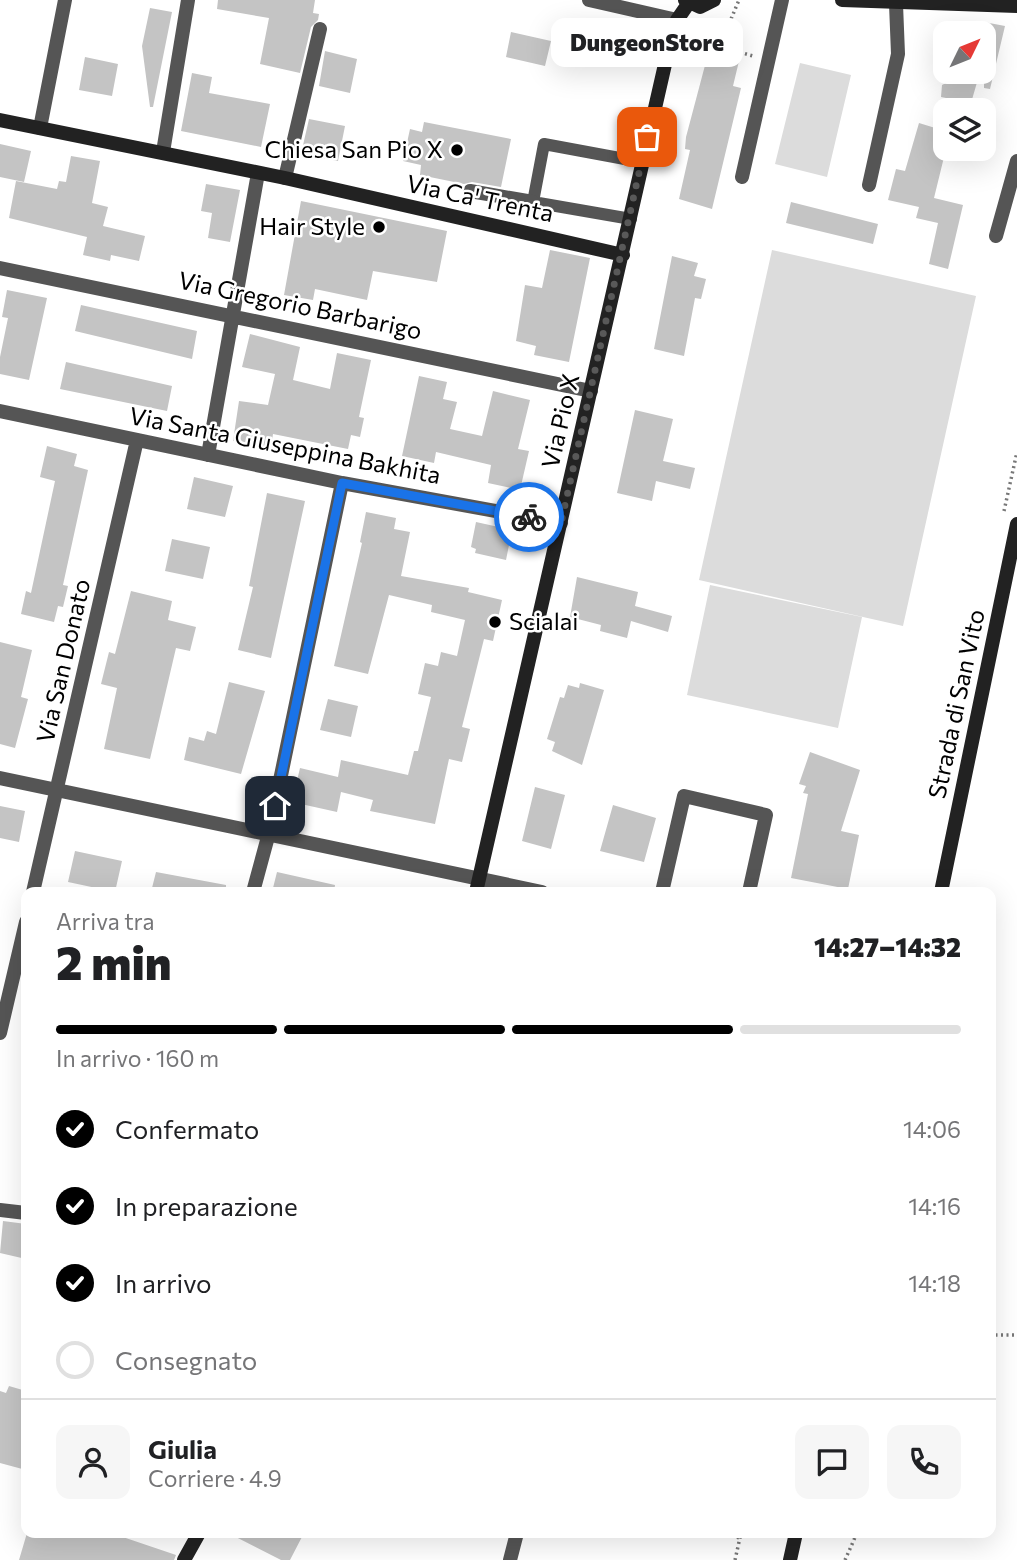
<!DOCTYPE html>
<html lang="it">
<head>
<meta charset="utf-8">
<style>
  :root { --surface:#fff; --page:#f6f6f6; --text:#202124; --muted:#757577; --line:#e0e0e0; --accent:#000 }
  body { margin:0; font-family:Commissioner,sans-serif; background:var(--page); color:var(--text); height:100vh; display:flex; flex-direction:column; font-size:26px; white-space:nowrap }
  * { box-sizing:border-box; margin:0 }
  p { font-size:23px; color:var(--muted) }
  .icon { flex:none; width:38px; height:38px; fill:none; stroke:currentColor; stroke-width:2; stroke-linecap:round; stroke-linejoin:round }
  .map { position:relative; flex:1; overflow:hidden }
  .side { position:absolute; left:21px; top:887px; width:975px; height:651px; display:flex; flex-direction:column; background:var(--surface); border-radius:14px; box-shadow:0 7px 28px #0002 }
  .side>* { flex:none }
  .needle { width:46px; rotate:47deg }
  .buttons { position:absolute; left:933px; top:21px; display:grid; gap:14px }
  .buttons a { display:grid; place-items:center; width:63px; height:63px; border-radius:14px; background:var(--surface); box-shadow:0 7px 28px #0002; font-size:35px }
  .pin { position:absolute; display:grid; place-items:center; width:60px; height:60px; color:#fff; margin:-30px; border-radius:14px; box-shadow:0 4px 10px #0006 }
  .courier { position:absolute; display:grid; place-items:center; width:70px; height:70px; margin:-35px; border:5px solid #1a73e8; border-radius:50%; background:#fff; color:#222; box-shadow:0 2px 9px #0007 }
  .bubble { position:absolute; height:49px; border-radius:14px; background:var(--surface); box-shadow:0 7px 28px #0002; font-size:23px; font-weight:800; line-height:49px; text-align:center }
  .headline em { font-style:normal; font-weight:800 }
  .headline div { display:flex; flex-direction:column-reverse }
  .headline { display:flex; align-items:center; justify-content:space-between; height:119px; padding:0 35px }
  h1 { font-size:46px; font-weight:800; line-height:52px }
  .bar { display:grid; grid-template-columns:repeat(4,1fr); gap:10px 7px; align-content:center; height:84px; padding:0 35px }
  .bar i { height:9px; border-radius:5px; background:var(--line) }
  .bar .current { background:var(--accent) }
  .bar p { grid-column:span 4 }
  .line { display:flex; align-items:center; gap:18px; padding:0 35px; border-top:2px solid var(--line) }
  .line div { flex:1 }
  .round { display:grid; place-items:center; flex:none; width:74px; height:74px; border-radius:14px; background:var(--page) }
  ol { padding:0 35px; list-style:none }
  li { display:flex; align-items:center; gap:21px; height:77px }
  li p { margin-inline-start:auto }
  li .icon { padding:7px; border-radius:50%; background:var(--accent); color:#fff; stroke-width:4 }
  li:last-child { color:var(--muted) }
  li i { width:38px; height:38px; border:4px solid var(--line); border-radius:50% }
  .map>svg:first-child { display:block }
  .green { fill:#dcdcdc }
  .building { fill:#c4c4c4 }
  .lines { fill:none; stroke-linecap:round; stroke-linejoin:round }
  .path { stroke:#777; stroke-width:3.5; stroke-dasharray:2 3.5; stroke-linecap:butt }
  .lane { stroke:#555; stroke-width:12 }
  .street { stroke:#555; stroke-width:14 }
  .secondary { stroke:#222; stroke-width:14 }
  .done { stroke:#595959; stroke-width:7; stroke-dasharray:0 12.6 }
  .route { stroke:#1a73e8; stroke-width:9 }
  .poi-dot { fill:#000; stroke:#fff; stroke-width:2.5 }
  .labels { text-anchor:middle; stroke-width:5; stroke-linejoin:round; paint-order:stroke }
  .poi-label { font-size:24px; fill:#000; stroke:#fff; text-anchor:end }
  .street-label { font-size:24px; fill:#000; stroke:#fff }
</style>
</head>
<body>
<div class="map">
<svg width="1017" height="1560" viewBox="0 0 1017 1560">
  <rect width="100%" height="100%" fill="#fff"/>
  <path class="green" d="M800,63l51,12 -24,102 -52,-13z
    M772,250l204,46 -73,330 -204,-46z
    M710,585l152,32 -24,111 -151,-33z"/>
  <path class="building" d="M218,0h97l-2,13 6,1 -1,6 -7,7 -11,46 -40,-9 9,-46 -52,-9z
    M150,8l22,4 -19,95h-3l-8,-61z
    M984,22l21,4 -15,63 -6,-1z
    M511,32l40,9 -6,25 -39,-9z
    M325,51l32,8 -7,34 -31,-7z
    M708,54l31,7 -6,25 8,2 -29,121 -33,-10 11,-49 -5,-1 1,-12z
    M85,57l33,7 -6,32 -33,-6z
    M954,72h26l-9,31 -30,-6 1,-12 10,-5z
    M192,73l20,4 -3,16 61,11 -9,43 -80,-16z
    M309,119l36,7 -7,35 -37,-7z
    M424,122l87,17 -10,48 -29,-5 -8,2 -44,-9 1,-10 -18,-4 7,-32 12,3z
    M919,123l26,8v22l-11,45 29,7 -15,64 -19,-5 9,-41 -22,-5 3,-11 -31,-7 8,-31 9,2z
    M0,144l31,7 -7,31 -24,-5z
    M71,156l29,5 -8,42 16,4 -5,19 42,10 -6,25 -28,-6 -1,6 -27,-6 4,-18 -78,-19 7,-37 41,8 2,-8 7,1z
    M206,184l34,6 -10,52 -22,-4 4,-25 -11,-2z
    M301,201l146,30 -10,51 -64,-11 -6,29 -52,-11 -2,11 -29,-5z
    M791,202l87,22 -5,20 -87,-21z
    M550,250l40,8 -21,104 -35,-7 2,-9 -20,-5 9,-56 17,3z
    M672,256l26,7 -4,13 12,3 -5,20 -6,-1 -11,58 -30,-7z
    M7,290l40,8 -18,82 -29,-6v-17l8,-39 -6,-1z
    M81,305l116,26 -5,28 -117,-28z
    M250,334l50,13 -7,33 37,9 7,-36 34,7 -12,57 5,1 -4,19 -9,-2 -3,14 -75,-15 -2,13 -38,-6 6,-40 29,4 7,-31 -33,-7z
    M66,362l106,24 -5,25 -107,-22z
    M419,376l28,6 -4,17 14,3 -7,27 32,7 11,-45 37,9 -12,49 11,2 -9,39 -32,-7 3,-18 -55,-13 -2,11 -32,-7z
    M635,410l38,9 -10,42 32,7 -5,21 -34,-8 -4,20 -35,-8z
    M47,446l30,8 -3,12 14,4 -25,115 5,1 -5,21 -5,-1 -4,16 -33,-8 5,-23 5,2 24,-112 -15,-4z
    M194,477l39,9 -8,31 -38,-8z
    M267,493l38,8 -34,157 -33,-8 15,-63 -4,-1z
    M366,512l30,6 -2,11 16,3 -9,44 68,12 -1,4 34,8 -9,41 -9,-2 -22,88 8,2 -8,33 -13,-3 -14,65 -65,-13 3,-11 -32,-8 -4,20 -45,-10 8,-34 38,9 3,-17 67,15 6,-24h4l13,-54 -13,-3 7,-31 13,3 3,-14 16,4 8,-36 -34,-8 1,-7 -43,-10 -21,79 -34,-8 28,-123 -2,-1z
    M476,522l36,8 -6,30 -31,-7 1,-4 -5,-2z
    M172,539l38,8 -7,32 -38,-8z
    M577,577l61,15 -3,14 37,10 -4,16 -37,-11 -4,17 -27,-7 1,-6 -31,-8z
    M131,591l41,10 -4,19 28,7 -6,24 -14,-3 -26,111 -46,-10 13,-61 -16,-4 8,-32 6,2z
    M0,642l32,8 -11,47 7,2 -13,49 -15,-4z
    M229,682l36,9 -24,83 -57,-14 5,-23 15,4 3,-10 9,3z
    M580,683l24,7 -22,75 -30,-14 3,-9 -8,-3 13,-42 4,1 4,-13 11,3z
    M328,699l30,7 -7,31 -31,-7z
    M810,752l50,18 -19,61 18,4 -11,54 -57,-11 17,-84 -5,-1 3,-7 -7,-2z
    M535,787l30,8 -14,54 -29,-8z
    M613,805l43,13 -12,44 -44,-11z
    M0,806l25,5 -6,31 -19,-4z
    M75,851l47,10 -7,31 -47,-10z
    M156,872l70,13v7h-75z
    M277,872l58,13 -1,7h-62z
    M3,1221l23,3v35l-26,-6z
    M9,1386l17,5v79l-26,-7v-72l6,2z
    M27,1533h84l65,22 -2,5h-155z
    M228,1533h76l-14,27h-9z"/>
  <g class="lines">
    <path class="path" d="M687,42l21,1 21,-19 10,-24
      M708,43l45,13
      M1004,511l13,-59
      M990,1335h27
      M721,1533l19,5
      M735,1560l6,-27
      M845,1560l12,-27"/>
    <path class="lane" d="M631,219l-98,-17 11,-58 97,18"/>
    <path class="street" d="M589,0l88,20
      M40,128l25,-128
      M163,152l25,-152
      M742,177l40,-177
      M285,178l35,-149
      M869,185l29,-131 -2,-50
      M470,191l63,11
      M996,236l21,-75
      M0,268l591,123
      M0,411l342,72 219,40
      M208,455l50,-282
      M0,778l542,114
      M33,892l104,-452
      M253,892l16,-59 73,-350
      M662,892l22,-96 82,19 -17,77
      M0,1033l26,-111
      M0,1210l26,3
      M510,1560l7,-27"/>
    <path class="secondary" d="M685,0l15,7 14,-7
      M842,0l175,6
      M0,120l285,58 338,77
      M476,892l195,-854 6,-18 11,-16
      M941,892l76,-368
      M184,1560l15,-27
      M790,1560l6,-27"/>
  </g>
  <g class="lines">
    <path class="done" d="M529,517l32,6 86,-386"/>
    <path class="route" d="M275,806l67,-323 187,34"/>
  </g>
  <g class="poi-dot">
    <circle cx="457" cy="150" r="7"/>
    <circle cx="379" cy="227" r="7"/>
    <circle cx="495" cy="622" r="7"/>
  </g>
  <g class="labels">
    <g class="poi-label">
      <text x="443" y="158">Chiesa San Pio X</text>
      <text x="365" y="235">Hair Style</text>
      <text x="509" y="630" text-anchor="start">Scialai</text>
    </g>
    <g class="street-label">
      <text transform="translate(480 199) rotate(12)" y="8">Via Ca' Trenta</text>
      <text transform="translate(300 306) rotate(12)" y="8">Via Gregorio Barbarigo</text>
      <text transform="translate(561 421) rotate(-77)" y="8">Via Pio X</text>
      <text transform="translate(285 446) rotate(11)" y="8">Via Santa Giuseppina Bakhita</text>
      <text transform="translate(64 661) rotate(-77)" y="8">Via San Donato</text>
      <text transform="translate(957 704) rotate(-78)" y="8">Strada di San Vito</text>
    </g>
  </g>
</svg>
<div class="buttons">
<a><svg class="needle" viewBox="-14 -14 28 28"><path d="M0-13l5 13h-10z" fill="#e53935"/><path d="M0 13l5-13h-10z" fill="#757577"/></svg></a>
<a><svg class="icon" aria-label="layers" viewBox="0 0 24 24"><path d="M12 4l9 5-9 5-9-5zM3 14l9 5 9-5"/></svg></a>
</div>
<div class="pin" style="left:647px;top:137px;background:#ea580c"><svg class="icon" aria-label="bag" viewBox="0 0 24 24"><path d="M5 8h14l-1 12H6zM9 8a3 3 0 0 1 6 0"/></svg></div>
<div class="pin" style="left:275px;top:806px;background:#1f2937"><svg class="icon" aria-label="home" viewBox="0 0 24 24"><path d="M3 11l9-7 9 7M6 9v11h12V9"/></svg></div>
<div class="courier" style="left:529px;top:517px"><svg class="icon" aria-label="bike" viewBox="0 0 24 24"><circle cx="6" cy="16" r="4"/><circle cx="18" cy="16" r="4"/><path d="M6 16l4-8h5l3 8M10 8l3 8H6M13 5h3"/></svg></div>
<div class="bubble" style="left:551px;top:18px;width:192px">DungeonStore</div>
<section class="side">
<div class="headline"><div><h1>2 min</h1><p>Arriva tra</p></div><em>14:27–14:32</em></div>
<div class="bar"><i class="current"></i><i class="current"></i><i class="current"></i><i></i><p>In arrivo · 160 m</p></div>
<ol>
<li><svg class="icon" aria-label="check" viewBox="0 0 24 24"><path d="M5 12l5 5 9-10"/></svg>Confermato<p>14:06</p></li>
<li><svg class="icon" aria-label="check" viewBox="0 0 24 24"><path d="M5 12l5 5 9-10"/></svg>In preparazione<p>14:16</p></li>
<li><svg class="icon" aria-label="check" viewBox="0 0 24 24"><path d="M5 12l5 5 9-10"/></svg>In arrivo<p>14:18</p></li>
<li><i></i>Consegnato</li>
</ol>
<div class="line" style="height:126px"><a class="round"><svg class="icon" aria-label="person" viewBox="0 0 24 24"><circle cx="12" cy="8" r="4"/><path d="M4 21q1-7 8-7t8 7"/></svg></a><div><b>Giulia</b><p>Corriere · 4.9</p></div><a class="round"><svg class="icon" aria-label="chat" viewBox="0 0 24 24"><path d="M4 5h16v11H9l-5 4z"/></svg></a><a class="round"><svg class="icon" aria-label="phone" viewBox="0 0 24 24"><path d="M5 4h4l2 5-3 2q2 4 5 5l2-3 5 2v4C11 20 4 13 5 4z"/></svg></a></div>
</section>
</div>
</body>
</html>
